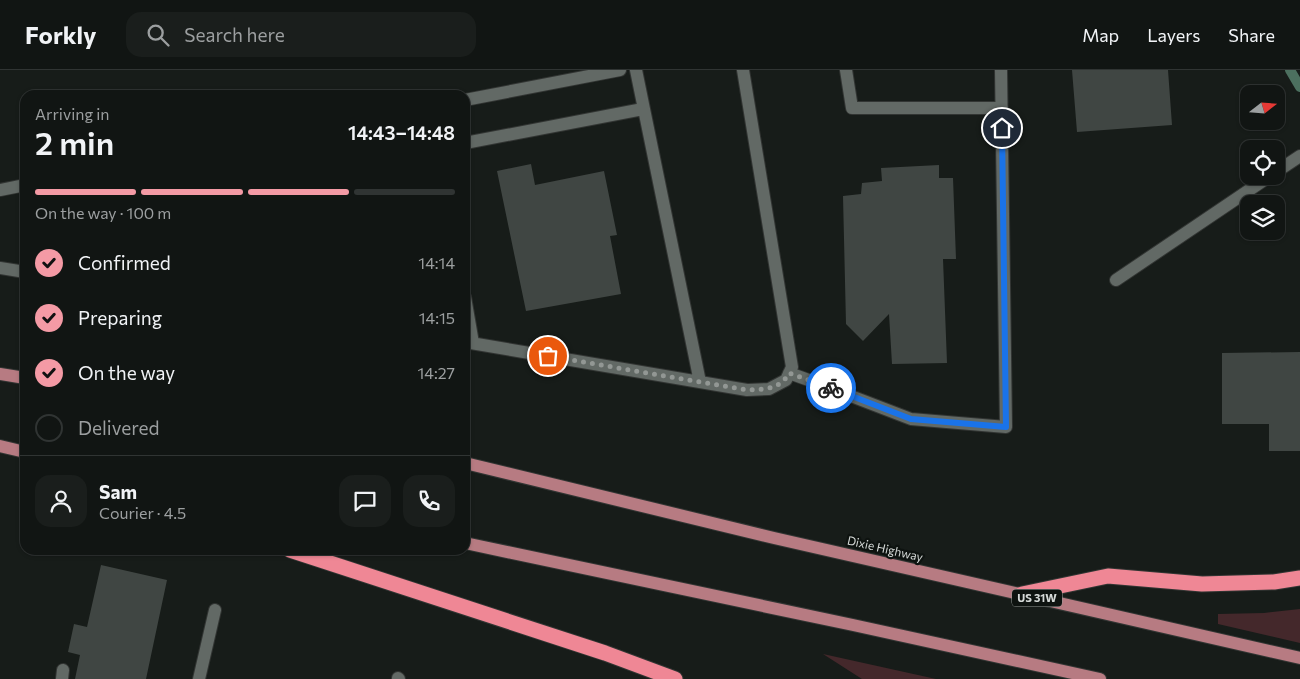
<!DOCTYPE html>
<html lang="en">
<head>
<meta charset="utf-8">
<style>
  :root { --surface:#111513; --page:#1a1e1c; --text:#f1f3f6; --muted:#9c9fa0; --line:#303433; --accent:#f49aa5 }
  body { margin:0; font-family:Commissioner,sans-serif; background:var(--page); color:var(--text); height:100vh; display:flex; flex-direction:column; font-size:19px; white-space:nowrap }
  * { box-sizing:border-box; margin:0 }
  p { font-size:16px; color:var(--muted) }
  .icon { flex:none; width:28px; height:28px; fill:none; stroke:currentColor; stroke-width:2; stroke-linecap:round; stroke-linejoin:round }
  .map { position:relative; flex:1; overflow:hidden }
  .panel { position:absolute; left:20px; top:20px; width:450px; height:465px; display:flex; flex-direction:column; background:var(--surface); border-radius:15px; box-shadow:0 1px 4px #0004,0 0 0 1px var(--line) }
  .panel>* { flex:none }
  .needle { width:32px; rotate:73deg }
  .controls { position:absolute; left:1240px; top:15px; display:grid; gap:10px }
  .controls a { display:grid; place-items:center; width:45px; height:45px; border-radius:10px; background:var(--surface); box-shadow:0 1px 4px #0004,0 0 0 1px var(--line); font-size:25px }
  .pin { position:absolute; display:grid; place-items:center; width:42px; height:42px; color:#fff; margin:-21px; border:2px solid #fff; border-radius:50%; box-shadow:0 1px 5px #0007 }
  .courier { position:absolute; display:grid; place-items:center; width:50px; height:50px; margin:-25px; border:4px solid #1a73e8; border-radius:50%; background:#fff; color:#222; box-shadow:0 1px 6px #0007 }
  .overview em { font-style:normal; font-weight:600 }
  .overview div { display:flex; flex-direction:column-reverse }
  .overview { display:flex; align-items:center; justify-content:space-between; height:85px; padding:0 15px }
  h1 { font-size:32px; font-weight:600; line-height:38px }
  .bar { display:grid; grid-template-columns:repeat(4,1fr); gap:8px 5px; align-content:center; height:60px; padding:0 15px }
  .bar i { height:6px; border-radius:4px; background:var(--line) }
  .bar .selected { background:var(--accent) }
  .bar p { grid-column:span 4 }
  .line { display:flex; align-items:center; gap:12px; padding:0 15px; border-top:1px solid var(--line) }
  .line div { flex:1 }
  .round { display:grid; place-items:center; flex:none; width:52px; height:52px; border-radius:15px; background:var(--page) }
  ol { padding:0 15px; list-style:none }
  li { display:flex; align-items:center; gap:15px; height:55px }
  li p { margin-inline-start:auto }
  li .icon { padding:5px; border-radius:50%; background:var(--accent); color:#111; stroke-width:4 }
  li:last-child { color:var(--muted) }
  li i { width:28px; height:28px; border:2px solid var(--line); border-radius:50% }
  header { display:flex; align-items:center; gap:30px; box-sizing:border-box; height:70px; padding:0 25px; background:var(--surface); border-bottom:1px solid var(--line) }
  header strong { font-size:24px }
  nav { display:flex; gap:28px; margin-inline-start:auto; font-size:18px }
  .search { width:350px; height:45px; background:var(--page); display:flex; align-items:center; gap:12px; box-sizing:border-box; padding:0 18px; border-radius:15px; color:var(--muted); font-size:19px }
  .map>svg:first-child { display:block }
  .green { fill:#44282b }
  .lines { fill:none; stroke-linecap:round; stroke-linejoin:round }
  .stream { stroke:#4c705f; stroke-width:10 }
  .building { fill:#404643 }
  .lane-casing { stroke:#323533; stroke-width:14 }
  .primary-casing { stroke:#323533; stroke-width:14 }
  .highway-casing { stroke:#323533; stroke-width:17 }
  .lane { stroke:#626965; stroke-width:12 }
  .primary { stroke:#b77b82; stroke-width:12 }
  .highway { stroke:#ef8795; stroke-width:15 }
  .done { stroke:#929794; stroke-width:5; stroke-dasharray:0 9 }
  .route { stroke:#1a73e8; stroke-width:6 }
  .labels { text-anchor:middle; stroke-width:4.5; stroke-linejoin:round; paint-order:stroke }
  .shield { fill:#0e1310; stroke:#999e9b; stroke-width:1 }
  .shield-label { font-size:11px; font-weight:bold; fill:#d5d9d7 }
  .street-label { font-size:12px; fill:#d5d9d7; stroke:#0e1310 }
</style>
</head>
<body>
<header>
<strong>Forkly</strong>
<div class="search"><svg class="icon" aria-label="search" viewBox="0 0 24 24"><circle cx="10" cy="10" r="6"/><path d="M15 15l6 6"/></svg>Search here</div>
<nav><a>Map</a><a>Layers</a><a>Share</a></nav>
</header>
<div class="map">
<svg width="1300" height="609" viewBox="0 0 1300 609">
  <rect width="100%" height="100%" fill="#171c19"/>
  <path class="green" d="M1300,539v34l-82,-19v-10l46,-1z
    M823,584l113,25h-74z"/>
  <g class="lines">
    <path class="stream" d="M1290,0l10,17"/>
  </g>
  <path class="building" d="M1072,0h96l4,55 -95,7z
    M531,94l4,21 69,-14 13,64 -7,1 11,58 -95,17 -29,-140z
    M939,95v13h14l3,81h-13l4,104 -55,1 -3,-50 -26,27 -17,-17 -3,-128 18,-2 1,-11 20,-2 -1,-13z
    M1300,282v99h-31v-27h-47v-71z
    M101,495l66,15 -21,99h-71l5,-24 -12,-3 6,-28 13,3z"/>
  <g class="lines">
    <defs>
      <path id="lane" d="M636,0l64,312
        M846,0l6,38h150
        M465,30l155,-30
        M465,73l178,-34
        M1276,102l24,-16
        M0,120l25,-5
        M0,198l25,4
        M1116,210l154,-104
        M465,227l8,46
        M465,272l282,48 22,-1 17,-9 6,-13 -49,-297
        M789,303l28,10 94,36 95,8 -5,-357
        M398,608l1,1
        M62,609l1,-9
        M199,609l16,-69"/>
      <path id="primary" d="M0,304l25,4
        M0,376l25,6
        M465,393l309,75 526,120
        M465,473l388,82 247,54"/>
      <path id="highway" d="M290,480l315,103 70,26
        M1022,524l86,-18 94,8 72,-2 26,-4"/>
    </defs>
    <use href="#lane" class="lane-casing"/>
    <use href="#primary" class="primary-casing"/>
    <use href="#highway" class="highway-casing"/>
    <use href="#lane" class="lane"/>
    <use href="#primary" class="primary"/>
    <use href="#highway" class="highway"/>
  </g>
  <g class="lines">
    <path class="done" d="M548,286l199,34c17,-1 33,0 42,-17l42,15"/>
    <path class="route" d="M831,318l80,31 95,8 -4,-299"/>
  </g>
  <g class="labels">
    <rect class="shield" x="1012" y="519.5" width="50" height="17" rx="4"/>
    <g class="shield-label">
      <text x="1037" y="532">US 31W</text>
    </g>
    <g class="street-label">
      <text transform="translate(885 479) rotate(13)" y="4">Dixie Highway</text>
    </g>
  </g>
</svg>
<div class="controls">
<a><svg class="needle" viewBox="-14 -14 28 28"><path d="M0-13l5 13h-10z" fill="#e53935"/><path d="M0 13l5-13h-10z" fill="#9c9fa0"/></svg></a>
<a><svg class="icon" aria-label="locate" viewBox="0 0 24 24"><circle cx="12" cy="12" r="6"/><path d="M12 2v4M12 18v4M2 12h4M18 12h4"/></svg></a>
<a><svg class="icon" aria-label="layers" viewBox="0 0 24 24"><path d="M12 4l9 5-9 5-9-5zM3 14l9 5 9-5"/></svg></a>
</div>
<div class="pin" style="left:548px;top:286px;background:#ea580c"><svg class="icon" aria-label="bag" viewBox="0 0 24 24"><path d="M5 8h14l-1 12H6zM9 8a3 3 0 0 1 6 0"/></svg></div>
<div class="pin" style="left:1002px;top:58px;background:#1f2937"><svg class="icon" aria-label="home" viewBox="0 0 24 24"><path d="M3 11l9-7 9 7M6 9v11h12V9"/></svg></div>
<div class="courier" style="left:831px;top:318px"><svg class="icon" aria-label="bike" viewBox="0 0 24 24"><circle cx="6" cy="16" r="4"/><circle cx="18" cy="16" r="4"/><path d="M6 16l4-8h5l3 8M10 8l3 8H6M13 5h3"/></svg></div>
<section class="panel">
<div class="overview"><div><h1>2 min</h1><p>Arriving in</p></div><em>14:43–14:48</em></div>
<div class="bar"><i class="selected"></i><i class="selected"></i><i class="selected"></i><i></i><p>On the way · 100 m</p></div>
<ol>
<li><svg class="icon" aria-label="check" viewBox="0 0 24 24"><path d="M5 12l5 5 9-10"/></svg>Confirmed<p>14:14</p></li>
<li><svg class="icon" aria-label="check" viewBox="0 0 24 24"><path d="M5 12l5 5 9-10"/></svg>Preparing<p>14:15</p></li>
<li><svg class="icon" aria-label="check" viewBox="0 0 24 24"><path d="M5 12l5 5 9-10"/></svg>On the way<p>14:27</p></li>
<li><i></i>Delivered</li>
</ol>
<div class="line" style="height:90px"><a class="round"><svg class="icon" aria-label="person" viewBox="0 0 24 24"><circle cx="12" cy="8" r="4"/><path d="M4 21q1-7 8-7t8 7"/></svg></a><div><b>Sam</b><p>Courier · 4.5</p></div><a class="round"><svg class="icon" aria-label="chat" viewBox="0 0 24 24"><path d="M4 5h16v11H9l-5 4z"/></svg></a><a class="round"><svg class="icon" aria-label="phone" viewBox="0 0 24 24"><path d="M5 4h4l2 5-3 2q2 4 5 5l2-3 5 2v4C11 20 4 13 5 4z"/></svg></a></div>
</section>
</div>
</body>
</html>
